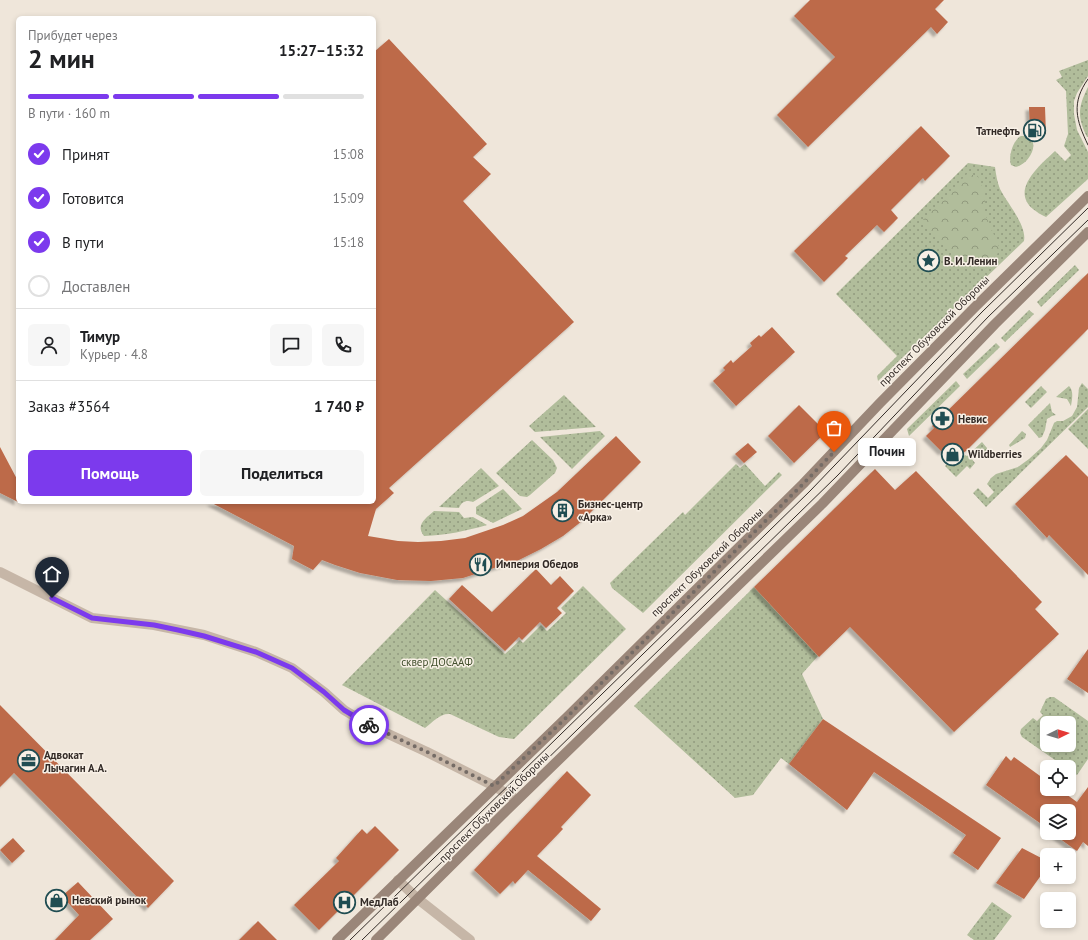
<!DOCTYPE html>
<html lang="ru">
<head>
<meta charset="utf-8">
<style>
  :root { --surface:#fff; --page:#f6f6f6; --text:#202124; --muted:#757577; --line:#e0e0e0; --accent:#7c3aed }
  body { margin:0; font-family:"PT Sans",sans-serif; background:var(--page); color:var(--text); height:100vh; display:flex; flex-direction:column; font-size:15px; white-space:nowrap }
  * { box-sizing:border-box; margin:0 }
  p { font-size:13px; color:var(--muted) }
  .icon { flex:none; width:22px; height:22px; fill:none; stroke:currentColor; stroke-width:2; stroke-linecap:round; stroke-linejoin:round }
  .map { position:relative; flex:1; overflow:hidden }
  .side { position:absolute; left:16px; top:16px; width:360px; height:488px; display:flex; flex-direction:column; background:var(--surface); border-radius:6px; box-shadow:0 2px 6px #0003 }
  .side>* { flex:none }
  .needle { width:26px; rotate:85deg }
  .tools { position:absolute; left:1040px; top:716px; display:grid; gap:8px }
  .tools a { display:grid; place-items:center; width:36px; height:36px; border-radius:6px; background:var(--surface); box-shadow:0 2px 6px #0003; font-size:20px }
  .pin { position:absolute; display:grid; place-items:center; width:34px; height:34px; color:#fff; margin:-41px -17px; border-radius:50% 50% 50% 0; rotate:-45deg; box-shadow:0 0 4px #0007 }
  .pin .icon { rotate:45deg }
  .courier { position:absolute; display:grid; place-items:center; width:40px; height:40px; margin:-20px; border:3px solid #7c3aed; border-radius:50%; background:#fff; color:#222; box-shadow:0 1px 5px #0007 }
  .bubble { position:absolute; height:28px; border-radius:6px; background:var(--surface); box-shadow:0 2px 6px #0003; font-size:13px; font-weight:800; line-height:28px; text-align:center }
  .summary em { font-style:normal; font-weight:800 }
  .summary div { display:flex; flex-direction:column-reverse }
  .summary { display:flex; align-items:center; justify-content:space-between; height:68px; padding:0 12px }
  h1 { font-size:26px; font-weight:800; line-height:30px }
  .bar { display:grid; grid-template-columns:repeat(4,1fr); gap:6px 4px; align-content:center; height:48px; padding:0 12px }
  .bar i { height:5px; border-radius:3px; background:var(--line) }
  .bar .on { background:var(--accent) }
  .bar p { grid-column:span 4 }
  .line { display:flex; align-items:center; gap:10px; padding:0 12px; border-top:1px solid var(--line) }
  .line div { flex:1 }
  .round { display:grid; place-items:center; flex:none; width:42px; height:42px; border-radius:6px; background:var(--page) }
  ol { padding:0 12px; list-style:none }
  li { display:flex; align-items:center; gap:12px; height:44px }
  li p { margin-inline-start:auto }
  li .icon { padding:4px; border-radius:50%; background:var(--accent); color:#fff; stroke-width:4 }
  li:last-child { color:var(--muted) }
  li i { width:22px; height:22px; border:2px solid var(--line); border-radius:50% }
  .primary-button { display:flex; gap:8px; margin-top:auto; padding:8px 12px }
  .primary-button a { flex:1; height:46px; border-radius:6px; background:var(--accent); color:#fff; font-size:16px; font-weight:800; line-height:46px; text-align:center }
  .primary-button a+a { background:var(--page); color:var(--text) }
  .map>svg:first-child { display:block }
  .green { fill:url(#green-dots); fill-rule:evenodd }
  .forest { fill:url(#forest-crowns) }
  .building { fill:#bd6a4a; filter:url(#shadow) }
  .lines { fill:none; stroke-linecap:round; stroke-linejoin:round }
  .street { stroke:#c6b6a7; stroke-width:10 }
  .secondary { stroke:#9a8679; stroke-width:10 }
  .tram { stroke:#332b27; stroke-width:1 }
  .done { stroke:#756c66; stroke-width:4; stroke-dasharray:0 7.2 }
  .route { stroke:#7c3aed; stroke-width:5 }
  .labels { text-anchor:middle; stroke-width:3; stroke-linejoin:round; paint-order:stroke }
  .poi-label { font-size:11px; font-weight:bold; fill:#332b27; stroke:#f8f0e6; text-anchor:start }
  .street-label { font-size:11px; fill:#332b27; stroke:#f8f0e6 }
  .park-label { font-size:11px; fill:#42502d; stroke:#f8f0e6 }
</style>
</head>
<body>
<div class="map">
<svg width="1088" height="940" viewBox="0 0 1088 940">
  <defs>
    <pattern id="green-dots" width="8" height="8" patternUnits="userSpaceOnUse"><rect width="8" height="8" fill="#b1bd9b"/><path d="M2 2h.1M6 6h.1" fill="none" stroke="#919a7e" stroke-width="1.8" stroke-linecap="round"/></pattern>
    <pattern id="forest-crowns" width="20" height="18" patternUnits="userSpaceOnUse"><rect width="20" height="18" fill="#b1bd9b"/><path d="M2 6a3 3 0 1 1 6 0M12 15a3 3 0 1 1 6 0" fill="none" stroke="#919a7e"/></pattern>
    <filter id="shadow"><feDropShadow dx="-3.5" dy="3.5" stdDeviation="1" flood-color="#0004"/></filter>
  </defs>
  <rect width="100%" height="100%" fill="#efe6da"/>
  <path class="green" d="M1088,60v16l-11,17 -3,8v13l3,16 11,22v27l-42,38c-5,-2 -9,-5 -13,-8 -23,-19 7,-44 22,-58l10,10 6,-6 -7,-9 4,-12 -2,-43 -10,-11 6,-3 -3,-6z
    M1088,87v50h-1c-10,-20 -9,-30 1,-50z
    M1021,136c22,-1 11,27 -5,31l-5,-2c-3,-8 2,-25 10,-29z
    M968,163l27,4c1,7 2,15 5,22 7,14 27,36 24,52l-146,140 -1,-5 20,-20 -61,-62z
    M1075,265l4,5 -38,37 -4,-5z
    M1029,310l5,4 -29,28 -4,-4z
    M996,343l4,4 -33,32 -4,-5z
    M956,381l4,5 -51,50 -2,-7z
    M1082,383l6,6v18l-102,100 -13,-14 5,-5 10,10 6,-6 -7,-8 4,-6 5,-4 22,-7 11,-8 12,-11 6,-8 7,-17 3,-2h6l9,-5 5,-9 2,-19z
    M1041,386l6,6 -16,16 -6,-6z
    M1069,386c5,5 3,13 2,20l-4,-7 -11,-2z
    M564,395l32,32 -61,5 -6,-6z
    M1050,403l2,9 4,3 -4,1 -5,3 -2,11 -3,7 -3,1 -11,-13z
    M1088,409v40l-20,-20z
    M600,431l5,5 -33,33 -32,-32z
    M1022,431l4,3 -1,4 -15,9 -1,-2z
    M532,440l21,20 4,8 -2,5 -25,22 -3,2 -7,-1 -24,-23z
    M982,442l5,6v5l-3,3 -6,-5 -7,7 4,5 -5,6 -3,-3 -11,11 -11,-11 6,-6 2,2 5,-4 2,1 5,-4 2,1z
    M736,464l4,4 5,-4 20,22 14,-14 3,3 -139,138 -31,-25 -2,-5 73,-71 2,3z
    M481,468l18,18 -26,16c-6,-2 -11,-1 -14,6l-20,-1z
    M503,489l19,20 -29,14 -17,-9v-7z
    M434,511l25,1 5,6 9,-1 14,8c-21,6 -40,10 -63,11 -9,-11 2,-18 10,-25z
    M583,586l43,43 -112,110 -15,-2 -49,-23c-10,-1 -17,8 -25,14l-83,-43 93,-95 70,64 15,-14 3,3 18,-18 6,6 19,-18 -5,-5z
    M754,587l64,69 -16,18 21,45 -34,45 -8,-6 -28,37 -18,3 -101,-92z
    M1050,697h4l34,24v38l-11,16 -8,-5v-3h-4l-43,-30 -2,-4 1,-4 12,-11 4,3 6,-6 -3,-3 6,-13zM1047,723h22v22h-22z
    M992,902l20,14 -18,24h-20l-7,-5z"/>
  <path class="forest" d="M967,174l11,2 7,18v20l15,35 -5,9c-5,2 -11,3 -16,4 -24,2 -44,-24 -56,-42z"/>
  <path class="building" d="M810,0h134l-9,9 13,13 -11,12 -6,-7 -123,120 -31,-32 58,-58 -41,-41z
    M389,39l98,105 -14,13 18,17 -28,27 111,121 -185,166 5,5 -18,16 -8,27 30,5 20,1 23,-1 24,-3 38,-13 20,-9 34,-24 59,-56 25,26 -59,59 -19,15 -22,13 -22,11 -56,18 -32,3 -34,-1 -37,-7 -25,-8 -13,-5 -9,10 -21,-11 2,-13 -84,-44h164v-450z
    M1029,107h16l1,27 -16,1z
    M921,126l29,30 -25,25 -2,-3 -32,32 7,8 -14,14 -7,-7 -32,31 3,2 -24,24 -30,-31z
    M1088,273v56l-122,122 -6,4 -2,-2 -5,6 -9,-9 -2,2 -16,-16 8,-8 -2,-2z
    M772,327l23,25 -59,54 -23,-25 12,-11 -2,-2 8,-8 2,3 19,-17 -2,-3 9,-8 2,2z
    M799,405l27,27 -32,31 -26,-27z
    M748,443l9,9 -13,11 -9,-9z
    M0,447l18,34v21l-18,-9z
    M1066,455l22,22v98l-39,-40 -2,3 -32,-34z
    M875,469l20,21 21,-19 126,131 -7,7 24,25 -105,98 -104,-105 -31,30 -65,-70z
    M536,569l15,16 9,-9 14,15 -17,17 5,5 -16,15 -6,-6 -18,18 -3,-3 -14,14 -56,-52 13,-14 30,27z
    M1088,649v44l-21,-14z
    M0,705l174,176 -26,27 -134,-135 -14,14z
    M823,719l178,119 -23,32 -25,-17 13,-18 -92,-63 -27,38 -58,-46z
    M1006,756l5,5 3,-4 33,24v8h12l18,13 11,-15v59l-5,-4 -6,9 -25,-18h17v-22h-22v17l-61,-43z
    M567,771l24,24 -30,32 2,2 -26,27 64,53 -10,12 -63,-51 -13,14 -2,-3 -13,13 -26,-24z
    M375,826l24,24 -80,80 -25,-25 45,-44 -3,-3 26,-29 5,5z
    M13,838l12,13 -13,12 -12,-13z
    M1022,848l25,13v6l-23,32 -28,-16z
    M78,882l35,37 -23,21h-35l24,-25 -17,-19z
    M258,921l19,19h-38z"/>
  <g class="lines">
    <path class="street" d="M0,572l92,46 62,7 50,10 52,17 36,16 32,24 20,18 25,15 58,27 67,34 23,14
      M398,880l20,19 52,41"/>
    <path class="secondary" d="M337,940l230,-223 236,-233 77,-81 96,-97 112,-110
      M376,940l130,-129 316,-307 173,-180 93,-92"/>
    <path class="tram" d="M1088,79c-17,24 -12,41 0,66
      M350,940l460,-449 172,-179 106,-104
      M362,940l476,-465 150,-158 100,-97"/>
  </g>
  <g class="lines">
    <path class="done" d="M369,725l58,27 67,34 73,-69 236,-233 31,-32"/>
    <path class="route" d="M52,598l40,20 62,7 24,5 26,6 52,16 36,16 32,24 20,18 25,15"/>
  </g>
  <defs>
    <symbol id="fuel-ring" viewBox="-11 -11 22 22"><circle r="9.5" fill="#f8f0e6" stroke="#204d52" stroke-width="1.5"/><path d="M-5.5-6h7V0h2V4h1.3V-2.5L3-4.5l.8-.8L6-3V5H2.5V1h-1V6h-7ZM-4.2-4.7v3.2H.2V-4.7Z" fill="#204d52"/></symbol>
    <symbol id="sight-ring" viewBox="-11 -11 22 22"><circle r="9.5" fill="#f8f0e6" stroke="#204d52" stroke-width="1.5"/><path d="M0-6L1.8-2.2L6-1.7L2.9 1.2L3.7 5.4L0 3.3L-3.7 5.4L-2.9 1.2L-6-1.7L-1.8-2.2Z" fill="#204d52"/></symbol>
    <symbol id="pharmacy-ring" viewBox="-11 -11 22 22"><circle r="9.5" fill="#f8f0e6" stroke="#204d52" stroke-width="1.5"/><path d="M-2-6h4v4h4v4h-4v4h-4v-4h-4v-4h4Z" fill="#204d52"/></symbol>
    <symbol id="shop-ring" viewBox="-11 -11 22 22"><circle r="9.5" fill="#f8f0e6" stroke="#204d52" stroke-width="1.5"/><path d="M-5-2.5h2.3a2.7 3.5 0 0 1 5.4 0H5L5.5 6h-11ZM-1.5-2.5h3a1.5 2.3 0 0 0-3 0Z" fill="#204d52"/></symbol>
    <symbol id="building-ring" viewBox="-11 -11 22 22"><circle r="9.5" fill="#f8f0e6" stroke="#204d52" stroke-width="1.5"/><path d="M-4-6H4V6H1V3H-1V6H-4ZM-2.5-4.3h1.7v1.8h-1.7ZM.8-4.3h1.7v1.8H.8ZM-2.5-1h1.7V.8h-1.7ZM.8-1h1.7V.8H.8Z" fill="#204d52"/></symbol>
    <symbol id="restaurant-ring" viewBox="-11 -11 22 22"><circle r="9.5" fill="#f8f0e6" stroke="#204d52" stroke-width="1.5"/><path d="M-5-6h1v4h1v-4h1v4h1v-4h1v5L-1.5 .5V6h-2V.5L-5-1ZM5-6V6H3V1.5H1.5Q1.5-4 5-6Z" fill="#204d52"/></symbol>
    <symbol id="office-ring" viewBox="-11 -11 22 22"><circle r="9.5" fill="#f8f0e6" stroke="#204d52" stroke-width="1.5"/><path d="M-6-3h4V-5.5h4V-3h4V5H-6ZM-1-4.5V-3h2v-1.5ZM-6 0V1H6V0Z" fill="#204d52"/></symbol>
    <symbol id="hospital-ring" viewBox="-11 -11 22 22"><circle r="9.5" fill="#f8f0e6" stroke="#204d52" stroke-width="1.5"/><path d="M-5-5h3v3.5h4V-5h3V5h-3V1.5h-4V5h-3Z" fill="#204d52"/></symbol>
  </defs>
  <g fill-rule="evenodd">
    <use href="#fuel-ring" x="1022" y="118" width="25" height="25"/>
    <use href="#sight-ring" x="916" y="248" width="25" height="25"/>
    <use href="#pharmacy-ring" x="930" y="406" width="25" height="25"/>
    <use href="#shop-ring" x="940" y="442" width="25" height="25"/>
    <use href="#building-ring" x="550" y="498" width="25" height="25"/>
    <use href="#restaurant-ring" x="468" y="552" width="25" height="25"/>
    <use href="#office-ring" x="16" y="748" width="25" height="25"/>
    <use href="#shop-ring" x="44" y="888" width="25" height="25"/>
    <use href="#hospital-ring" x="332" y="890" width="25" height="25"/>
  </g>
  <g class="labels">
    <g class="poi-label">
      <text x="1020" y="135" text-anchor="end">Татнефть</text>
      <text x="944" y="265">В. И. Ленин</text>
      <text x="958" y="423">Невис</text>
      <text x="968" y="458">Wildberries</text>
      <text x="578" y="508">Бизнес-центр<tspan x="578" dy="13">«Арка»</tspan></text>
      <text x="496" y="568">Империя Обедов</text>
      <text x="44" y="759">Адвокат<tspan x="44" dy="13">Лычагин А.А.</tspan></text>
      <text x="72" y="904">Невский рынок</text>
      <text x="360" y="906">МедЛаб</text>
    </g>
    <g class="street-label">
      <text transform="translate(934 331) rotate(-45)" y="4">проспект Обуховской Обороны</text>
      <text transform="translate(707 562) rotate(-44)" y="4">проспект Обуховской Обороны</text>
      <text transform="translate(494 807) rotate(-45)" y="4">проспект Обуховской Обороны</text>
    </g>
    <g class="park-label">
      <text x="437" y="666">сквер ДОСААФ</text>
    </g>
  </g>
</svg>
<div class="tools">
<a><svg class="needle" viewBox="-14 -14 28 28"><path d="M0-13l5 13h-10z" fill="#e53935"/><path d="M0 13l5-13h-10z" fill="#757577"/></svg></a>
<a><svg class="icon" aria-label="locate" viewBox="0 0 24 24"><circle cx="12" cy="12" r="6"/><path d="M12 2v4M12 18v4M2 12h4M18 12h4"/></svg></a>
<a><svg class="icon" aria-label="layers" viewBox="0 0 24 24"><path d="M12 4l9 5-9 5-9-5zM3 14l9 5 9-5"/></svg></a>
<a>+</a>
<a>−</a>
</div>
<div class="pin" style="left:834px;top:452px;background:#ea580c"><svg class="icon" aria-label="bag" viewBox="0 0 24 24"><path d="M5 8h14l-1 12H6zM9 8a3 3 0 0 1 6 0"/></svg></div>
<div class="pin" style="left:52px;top:598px;background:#1f2937"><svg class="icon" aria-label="home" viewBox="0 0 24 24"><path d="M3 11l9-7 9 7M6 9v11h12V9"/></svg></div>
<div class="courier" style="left:369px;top:725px"><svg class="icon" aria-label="bike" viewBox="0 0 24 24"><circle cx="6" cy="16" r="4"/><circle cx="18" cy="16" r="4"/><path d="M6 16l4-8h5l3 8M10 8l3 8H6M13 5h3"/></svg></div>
<div class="bubble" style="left:858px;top:438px;width:58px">Почин</div>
<section class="side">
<div class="summary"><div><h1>2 мин</h1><p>Прибудет через</p></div><em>15:27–15:32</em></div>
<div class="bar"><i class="on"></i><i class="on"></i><i class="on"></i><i></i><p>В пути · 160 m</p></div>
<ol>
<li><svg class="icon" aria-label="check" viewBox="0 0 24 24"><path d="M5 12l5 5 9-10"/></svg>Принят<p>15:08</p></li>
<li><svg class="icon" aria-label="check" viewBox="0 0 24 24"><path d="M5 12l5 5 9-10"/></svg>Готовится<p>15:09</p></li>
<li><svg class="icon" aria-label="check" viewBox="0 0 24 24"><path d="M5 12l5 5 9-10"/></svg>В пути<p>15:18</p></li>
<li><i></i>Доставлен</li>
</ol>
<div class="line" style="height:72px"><a class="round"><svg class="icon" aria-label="person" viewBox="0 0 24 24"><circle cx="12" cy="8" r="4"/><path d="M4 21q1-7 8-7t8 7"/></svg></a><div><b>Тимур</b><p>Курьер · 4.8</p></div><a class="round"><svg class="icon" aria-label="chat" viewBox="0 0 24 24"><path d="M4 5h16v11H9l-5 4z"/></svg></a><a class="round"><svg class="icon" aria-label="phone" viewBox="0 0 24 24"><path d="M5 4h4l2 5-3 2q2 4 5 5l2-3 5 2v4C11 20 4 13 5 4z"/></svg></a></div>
<div class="line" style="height:52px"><div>Заказ #3564</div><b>1 740 ₽</b></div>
<div class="primary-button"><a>Помощь</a><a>Поделиться</a></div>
</section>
</div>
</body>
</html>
